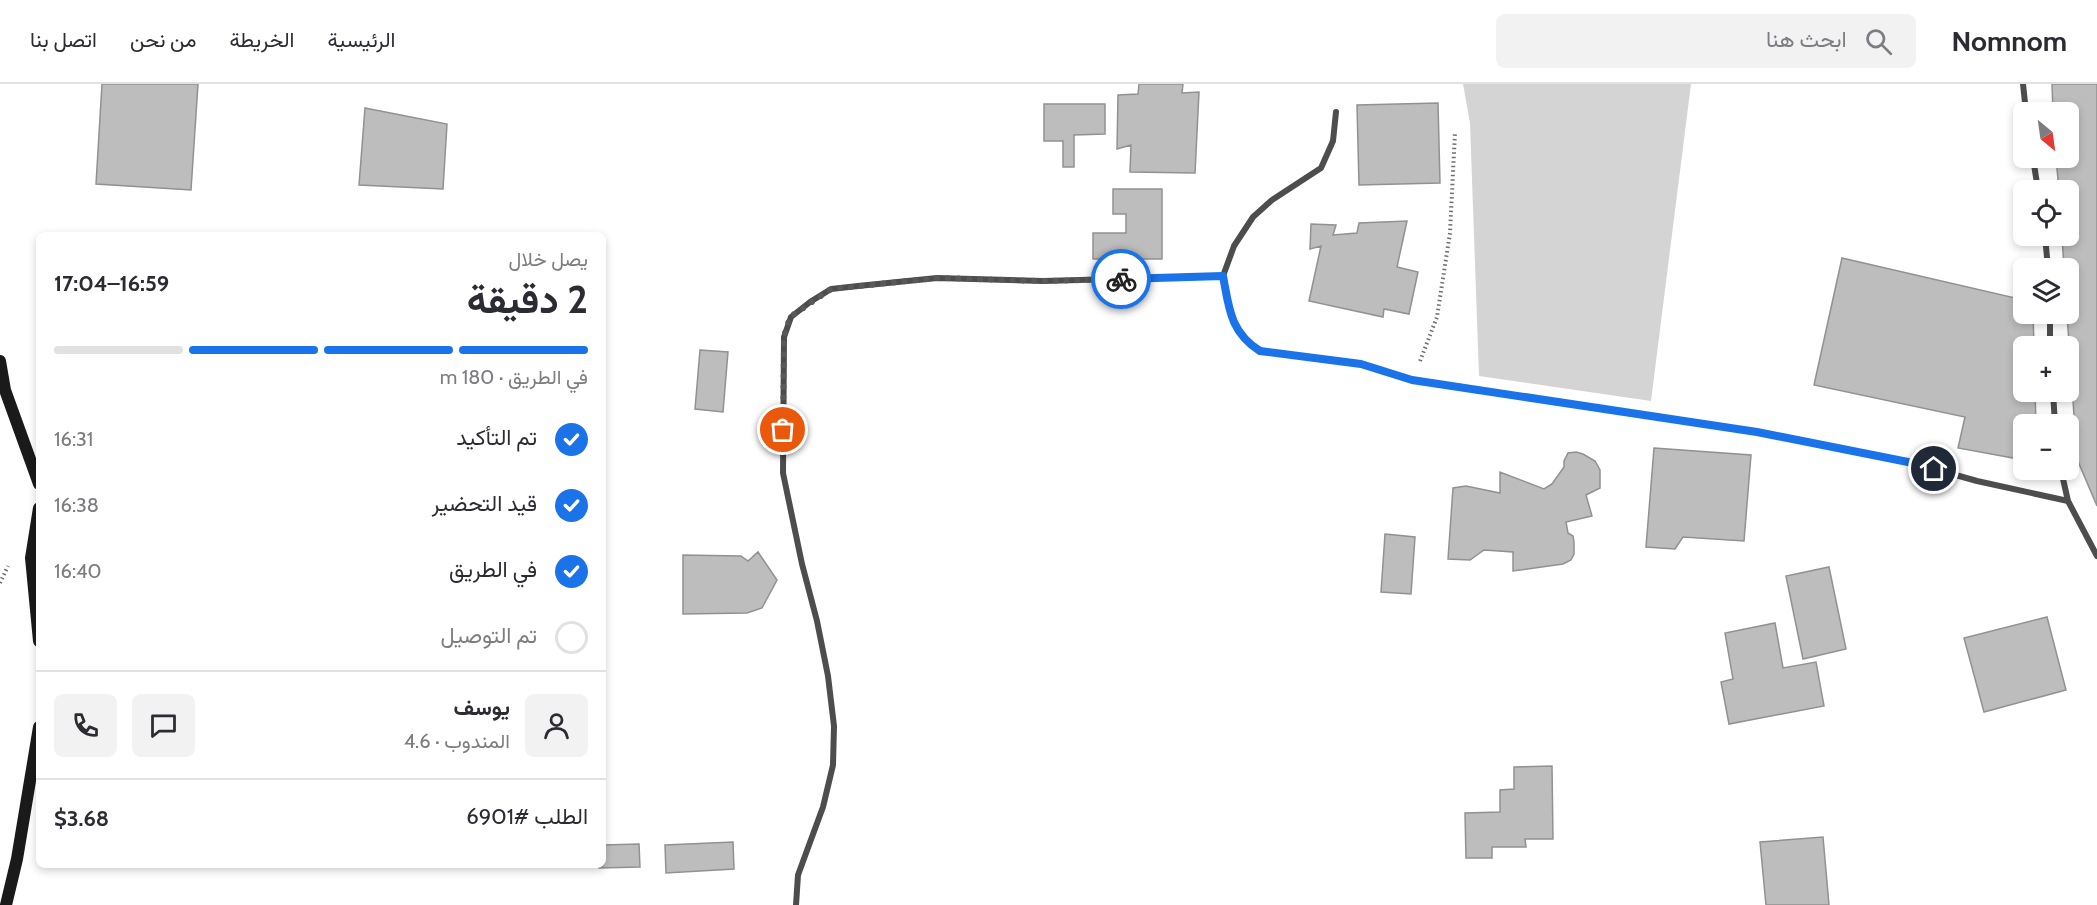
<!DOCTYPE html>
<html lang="ar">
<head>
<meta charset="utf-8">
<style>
  :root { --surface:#fff; --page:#f2f2f3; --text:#2b2b33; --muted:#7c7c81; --line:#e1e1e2; --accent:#1a73e8 }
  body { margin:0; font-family:Cabin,Vazirmatn,sans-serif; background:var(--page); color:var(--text); direction:rtl; height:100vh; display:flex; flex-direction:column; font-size:22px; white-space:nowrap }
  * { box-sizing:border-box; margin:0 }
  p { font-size:20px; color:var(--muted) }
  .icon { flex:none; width:33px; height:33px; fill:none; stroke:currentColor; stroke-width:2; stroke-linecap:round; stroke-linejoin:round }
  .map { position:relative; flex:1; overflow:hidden; direction:ltr }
  .side { position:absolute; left:36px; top:148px; width:570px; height:636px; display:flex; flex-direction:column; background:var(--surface); border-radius:9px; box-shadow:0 3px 9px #0003; direction:rtl }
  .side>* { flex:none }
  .needle { width:39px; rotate:151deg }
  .fabs { position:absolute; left:2013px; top:18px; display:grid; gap:12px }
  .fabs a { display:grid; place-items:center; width:66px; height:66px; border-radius:9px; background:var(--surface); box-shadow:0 3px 9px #0003; font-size:30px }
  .pin { position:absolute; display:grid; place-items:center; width:51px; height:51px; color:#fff; margin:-26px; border:3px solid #fff; border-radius:50%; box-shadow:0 2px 6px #0007 }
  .courier { position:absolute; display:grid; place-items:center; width:60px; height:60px; margin:-30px; border:4px solid #1a73e8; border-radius:50%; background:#fff; color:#222; box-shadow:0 2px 8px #0007 }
  .head em { font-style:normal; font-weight:700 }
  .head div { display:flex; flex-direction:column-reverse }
  .head { display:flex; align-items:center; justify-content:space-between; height:102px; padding:0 18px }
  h1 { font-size:39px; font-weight:700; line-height:45px }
  .bar { display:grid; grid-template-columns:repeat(4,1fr); gap:9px 6px; align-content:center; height:72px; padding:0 18px }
  .bar i { height:8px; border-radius:4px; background:var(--line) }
  .bar .current { background:var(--accent) }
  .bar p { grid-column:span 4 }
  .line { display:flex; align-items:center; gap:15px; padding:0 18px; border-top:2px solid var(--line) }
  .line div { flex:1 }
  .round { display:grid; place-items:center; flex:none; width:63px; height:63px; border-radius:9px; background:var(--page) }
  ol { padding:0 18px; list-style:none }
  li { display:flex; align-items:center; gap:18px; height:66px }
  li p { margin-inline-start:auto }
  li .icon { padding:6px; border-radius:50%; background:var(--accent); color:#fff; stroke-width:4 }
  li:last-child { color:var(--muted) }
  li i { width:33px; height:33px; border:3px solid var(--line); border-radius:50% }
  header { display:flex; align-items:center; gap:36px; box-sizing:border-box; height:84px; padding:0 30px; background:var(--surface); border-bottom:2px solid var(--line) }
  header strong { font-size:28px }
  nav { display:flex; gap:33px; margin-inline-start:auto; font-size:21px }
  .search { width:420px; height:54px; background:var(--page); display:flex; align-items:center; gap:15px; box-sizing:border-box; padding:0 21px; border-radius:9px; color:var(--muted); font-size:22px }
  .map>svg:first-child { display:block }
  .green { fill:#d4d4d4 }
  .building { fill:#bdbdbd; stroke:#919191; stroke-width:1.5 }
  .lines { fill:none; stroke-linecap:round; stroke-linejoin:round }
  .path { stroke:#6f6f6f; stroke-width:4; stroke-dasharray:1.5 3; stroke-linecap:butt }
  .street { stroke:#4d4d4d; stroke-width:6 }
  .secondary { stroke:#1a1a1a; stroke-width:12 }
  .done { stroke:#595959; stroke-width:6; stroke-dasharray:0 10.8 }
  .route { stroke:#1a73e8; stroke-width:8 }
</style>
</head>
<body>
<header>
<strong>Nomnom</strong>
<div class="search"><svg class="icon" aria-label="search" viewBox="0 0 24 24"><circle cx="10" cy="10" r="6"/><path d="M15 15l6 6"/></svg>ابحث هنا</div>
<nav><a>الرئيسية</a><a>الخريطة</a><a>من نحن</a><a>اتصل بنا</a></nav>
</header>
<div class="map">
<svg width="2097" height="821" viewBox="0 0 2097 821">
  <rect width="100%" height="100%" fill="#fff"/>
  <path class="green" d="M1463,0h228l-40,317 -172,-25 -9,-253z"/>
  <path class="building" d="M102,0h96l-7,106 -95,-6z
    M1139,0h44l-1,9 17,-1 -4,81 -65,-1 1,-27 -14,4 1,-54 20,-1z
    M2052,0h45v422l-20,-47 -10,-145 1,-46h-4l-2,-32h6v-46h-9l-3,-32h12v-46h-15z
    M1438,19l2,80 -81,2 -2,-80z
    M1044,20h61v30l-31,1v32h-11v-26h-19z
    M365,24l82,16 -4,65 -84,-4z
    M1113,105h49v70h-69v-26h33v-19h-13z
    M1407,137l-10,46 21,5 -9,42 -25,-5 -1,8 -74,-16 12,-55 -11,3 1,-25 25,1 -3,10 24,-2 2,-10z
    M1842,174l182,42v14h9l1,32h-10v46h11l1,32h-12v36l-66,-12 7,-31 -151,-32z
    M700,266l28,2 -5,60 -28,-3z
    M1654,364l97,7 -7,86 -61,-4 -8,12 -29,-2z
    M1576,368l7,2 12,7 5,9v18l-14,7 6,21 -26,6 2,11 5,3 1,6v12l-3,6 -8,4 -50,7v-19l-29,-2 -14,10 -22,-1 5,-71 13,-2 34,7v-21l44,17 8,-5 12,-17v-6l4,-8z
    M1385,450l30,3 -4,57 -30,-2z
    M758,468l19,28 -15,28 -15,5 -64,1v-59l58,1 7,5z
    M1829,483l17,82 -43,10 -17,-83z
    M2047,533l19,73 -82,22 -20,-74z
    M1775,539l8,45 33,-6 8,44 -95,18 -8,-42 12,-3 -8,-46z
    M1552,682l1,73h-28l1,8h-34v11h-26l-1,-45 35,-1v-22l14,-1v-22z
    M1823,753l6,68h-63l-6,-63z
    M733,758l1,27 -68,4 -1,-28z
    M639,760l1,23 -41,1v-2h4v-21z"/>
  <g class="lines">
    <path class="path" d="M1420,277l17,-44 13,-84 5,-101
      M0,499l8,-17"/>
    <path class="street" d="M2023,0l3,28
      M2033,74l5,32
      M2045,152l3,32
      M1223,192l11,-30 19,-29 19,-17 49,-32 12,-27 3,-29
      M2050,230v32
      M2053,308l2,32
      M2061,386l7,31 29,55
      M796,821l2,-30 25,-68 10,-42 1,-39 -6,-50 -11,-55 -15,-57 -19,-91 1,-136 7,-20 19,-15 21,-13 27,-3 79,-8 106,3 180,-5c6,32 7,56 37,75l101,13 51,16 345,52 156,31 64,18 91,20"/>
    <path class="secondary" d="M0,277l5,29 34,94
      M39,424l-8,50 8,83
      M6,821l11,-46 22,-132"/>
  </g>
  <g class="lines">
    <path class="done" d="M783,346l1,-94 6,-19 41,-28 106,-11 107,3 77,-2"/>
    <path class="route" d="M1121,195l102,-3c6,32 7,56 37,75l101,13 51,16 345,52 156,31 21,6"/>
  </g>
</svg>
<div class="fabs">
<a><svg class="needle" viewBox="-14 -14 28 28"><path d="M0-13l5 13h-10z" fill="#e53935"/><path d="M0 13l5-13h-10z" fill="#7c7c81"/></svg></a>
<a><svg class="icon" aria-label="locate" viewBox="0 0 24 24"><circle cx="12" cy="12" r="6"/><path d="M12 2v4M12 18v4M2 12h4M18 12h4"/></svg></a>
<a><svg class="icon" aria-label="layers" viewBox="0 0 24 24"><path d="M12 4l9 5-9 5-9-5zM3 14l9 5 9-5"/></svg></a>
<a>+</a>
<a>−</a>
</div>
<div class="pin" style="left:783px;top:346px;background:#ea580c"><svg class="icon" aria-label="bag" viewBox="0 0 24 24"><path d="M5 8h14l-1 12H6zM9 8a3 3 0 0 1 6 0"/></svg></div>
<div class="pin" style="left:1934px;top:385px;background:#1f2937"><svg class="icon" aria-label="home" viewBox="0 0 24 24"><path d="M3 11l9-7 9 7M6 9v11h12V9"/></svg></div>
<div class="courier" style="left:1121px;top:195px"><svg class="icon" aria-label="bike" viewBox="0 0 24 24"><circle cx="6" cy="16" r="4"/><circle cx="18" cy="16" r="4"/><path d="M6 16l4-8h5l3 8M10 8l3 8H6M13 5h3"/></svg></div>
<section class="side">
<div class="head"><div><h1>2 دقيقة</h1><p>يصل خلال</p></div><em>16:59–17:04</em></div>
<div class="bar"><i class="current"></i><i class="current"></i><i class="current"></i><i></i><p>في الطريق · 180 m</p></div>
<ol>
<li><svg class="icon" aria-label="check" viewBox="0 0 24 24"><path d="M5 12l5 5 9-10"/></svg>تم التأكيد<p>16:31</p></li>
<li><svg class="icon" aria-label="check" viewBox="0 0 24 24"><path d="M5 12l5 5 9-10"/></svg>قيد التحضير<p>16:38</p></li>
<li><svg class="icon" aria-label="check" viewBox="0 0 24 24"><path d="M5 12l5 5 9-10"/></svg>في الطريق<p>16:40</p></li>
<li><i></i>تم التوصيل</li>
</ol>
<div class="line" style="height:108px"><a class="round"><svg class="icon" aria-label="person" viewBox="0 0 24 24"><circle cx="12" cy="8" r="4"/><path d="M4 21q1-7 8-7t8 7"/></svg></a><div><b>يوسف</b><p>المندوب · 4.6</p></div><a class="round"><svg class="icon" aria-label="chat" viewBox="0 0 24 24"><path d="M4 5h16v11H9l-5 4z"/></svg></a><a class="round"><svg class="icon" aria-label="phone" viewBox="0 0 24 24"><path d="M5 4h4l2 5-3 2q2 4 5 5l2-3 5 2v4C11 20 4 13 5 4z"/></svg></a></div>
<div class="line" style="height:78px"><div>الطلب #6901</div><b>$3.68</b></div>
</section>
</div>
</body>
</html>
